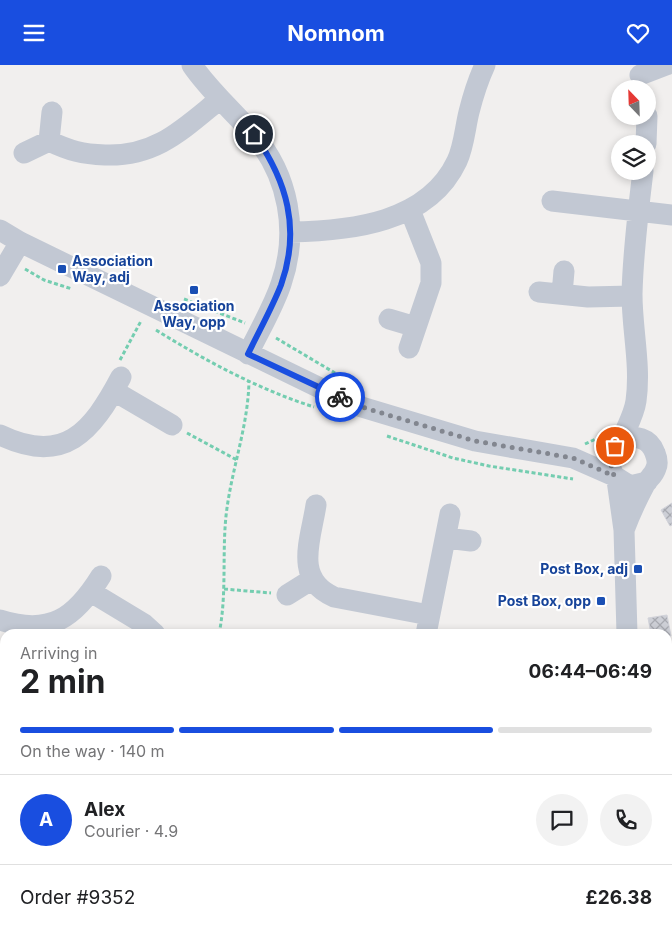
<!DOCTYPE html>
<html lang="en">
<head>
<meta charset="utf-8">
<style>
  :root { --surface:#fff; --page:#f2f2f2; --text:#202124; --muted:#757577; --line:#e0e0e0; --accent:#194ee0 }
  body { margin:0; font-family:Inter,sans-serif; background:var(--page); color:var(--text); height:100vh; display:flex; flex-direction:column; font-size:19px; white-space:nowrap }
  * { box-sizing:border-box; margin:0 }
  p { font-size:16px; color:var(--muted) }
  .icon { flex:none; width:28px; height:28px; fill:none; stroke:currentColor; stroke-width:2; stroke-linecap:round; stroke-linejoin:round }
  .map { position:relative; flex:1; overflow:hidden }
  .sheet { position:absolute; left:0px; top:564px; width:672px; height:311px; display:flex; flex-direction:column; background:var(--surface); border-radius:15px 15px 0 0; box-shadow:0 2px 8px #0003 }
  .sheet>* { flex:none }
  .needle { width:32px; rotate:337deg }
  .tools { position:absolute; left:611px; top:15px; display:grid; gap:10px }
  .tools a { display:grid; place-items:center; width:45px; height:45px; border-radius:50%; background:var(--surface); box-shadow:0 2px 8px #0003; font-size:25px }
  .pin { position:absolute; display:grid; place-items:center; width:42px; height:42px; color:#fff; margin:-21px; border:2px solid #fff; border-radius:50%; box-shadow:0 1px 5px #0007 }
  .courier { position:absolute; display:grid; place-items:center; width:50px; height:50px; margin:-25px; border:4px solid #194ee0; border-radius:50%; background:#fff; color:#222; box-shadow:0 1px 6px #0007 }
  .head em { font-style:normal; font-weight:700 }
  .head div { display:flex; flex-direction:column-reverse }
  .head { display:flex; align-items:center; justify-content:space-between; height:85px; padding:0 20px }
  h1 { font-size:32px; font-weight:700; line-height:38px }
  .bar { display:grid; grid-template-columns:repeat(4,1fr); gap:8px 5px; align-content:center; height:60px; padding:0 20px }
  .bar i { height:6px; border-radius:4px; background:var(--line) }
  .bar .current { background:var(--accent) }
  .bar p { grid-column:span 4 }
  .line { display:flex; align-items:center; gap:12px; padding:0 20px; border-top:1px solid var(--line) }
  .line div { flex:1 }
  .round { display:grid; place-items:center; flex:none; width:52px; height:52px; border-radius:26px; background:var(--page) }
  header { display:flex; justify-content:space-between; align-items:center; height:65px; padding:0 20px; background:var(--accent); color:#fff; font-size:22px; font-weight:700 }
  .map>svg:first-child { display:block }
  .building { fill:url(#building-cross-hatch); stroke:#d2d3da }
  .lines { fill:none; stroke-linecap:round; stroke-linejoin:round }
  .path { stroke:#74cdb0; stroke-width:3; stroke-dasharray:4 2.5; stroke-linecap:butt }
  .minor { stroke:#c2c8d3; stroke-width:21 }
  .done { stroke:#82868f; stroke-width:5; stroke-dasharray:0 9 }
  .route { stroke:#194ee0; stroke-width:6 }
  .transit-dot { fill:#1a4fb4; stroke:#fff; stroke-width:2 }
  .labels { text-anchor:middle; stroke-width:4.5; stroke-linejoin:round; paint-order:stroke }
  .transit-label { font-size:14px; font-weight:bold; fill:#164399; stroke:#fff; text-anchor:end }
</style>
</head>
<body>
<header><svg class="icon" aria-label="menu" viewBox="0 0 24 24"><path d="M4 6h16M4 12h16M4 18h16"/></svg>Nomnom<svg class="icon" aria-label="heart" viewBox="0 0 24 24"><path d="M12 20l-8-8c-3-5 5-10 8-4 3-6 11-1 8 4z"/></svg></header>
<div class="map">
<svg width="672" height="874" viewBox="0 0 672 874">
  <defs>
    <pattern id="building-cross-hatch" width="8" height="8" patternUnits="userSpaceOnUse" patternTransform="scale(1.25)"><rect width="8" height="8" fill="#cdcfd6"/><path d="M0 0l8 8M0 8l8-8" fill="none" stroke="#a8aab1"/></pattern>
  </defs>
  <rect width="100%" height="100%" fill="#f1efee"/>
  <path class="building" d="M672,438v22l-2,1 -9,-16z
    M667,550l4,21 -20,-2 -3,-16z
    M668,610l3,22 -3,1z
    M672,687v25h-1l-3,-24z"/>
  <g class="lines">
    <path class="path" d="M25,204l19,11 28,9
      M184,234l61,24
      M156,265c50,31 102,59 158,77
      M276,273l59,35
      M120,295l21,-39
      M187,368l50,27
      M387,371l66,22 36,8 84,13
      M585,379l15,-7
      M224,524l47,4
      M219,569c8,-39 3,-79 7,-118 5,-46 22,-88 23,-135
      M668,830l4,-20
      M180,874l9,-4"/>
    <path class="minor" d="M192,0c17,25 41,46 61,69 36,42 46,98 28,150 -8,24 -22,47 -33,70
      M640,10l26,-10
      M49,76l3,-29
      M646,79l1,-28
      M24,88l25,-12c21,10 33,13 56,14 51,2 78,-26 115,-56
      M552,136l120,14
      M0,165l20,12 335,163 120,36 98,17 41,18
      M290,167c61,-1 138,-9 167,-71 7,-15 8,-33 12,-49 4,-16 9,-32 16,-47
      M0,211l20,-34
      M539,227l49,5 44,-1
      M562,229l2,-23
      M389,254l27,8
      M409,283l22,-65v-20l-21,-53
      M114,326l58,34
      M0,370c64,31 92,-3 121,-58
      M621,376c5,-13 13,-26 15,-40 5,-36 -4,-71 -4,-107 1,-42 6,-82 11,-123
      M617,415l7,50 3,104
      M316,440c-5,34 -23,74 18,92l95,18
      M624,465c6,-16 13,-31 21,-46 4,-6 9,-9 11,-16 2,-4 1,-10 -1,-15 -11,-31 -59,-11 -41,23l16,10 17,-4
      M446,473l25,3
      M91,527l53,32 11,10
      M287,530l24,-15
      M0,555c50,16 75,-2 101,-44
      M426,569l24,-120
      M0,645l5,10
      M0,691l5,-3
      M668,757v13
      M668,864l3,10
      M96,874l4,-4
      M154,874v-4"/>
  </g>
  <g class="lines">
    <path class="done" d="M340,332l15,8 120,36 98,17 41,18 -5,-19 6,-11"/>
    <path class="route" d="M254,69c33,47 47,95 27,151 -9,23 -22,46 -33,69l92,43"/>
  </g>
  <g class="transit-dot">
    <rect x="57" y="199" width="10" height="10" rx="2.5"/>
    <rect x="189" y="220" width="10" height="10" rx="2.5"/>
    <rect x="633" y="499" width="10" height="10" rx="2.5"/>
    <rect x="596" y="531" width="10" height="10" rx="2.5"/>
  </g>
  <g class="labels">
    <g class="transit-label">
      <text x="72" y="201" text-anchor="start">Association<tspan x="72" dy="16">Way, adj</tspan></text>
      <text x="194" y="246" text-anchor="middle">Association<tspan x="194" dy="16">Way, opp</tspan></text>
      <text x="628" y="509">Post Box, adj</text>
      <text x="591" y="541">Post Box, opp</text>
    </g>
  </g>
</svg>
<div class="tools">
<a><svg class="needle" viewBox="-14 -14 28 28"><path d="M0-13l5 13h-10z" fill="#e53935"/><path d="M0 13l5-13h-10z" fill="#757577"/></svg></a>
<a><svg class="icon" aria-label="layers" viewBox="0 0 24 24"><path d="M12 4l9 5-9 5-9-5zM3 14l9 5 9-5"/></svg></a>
</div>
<div class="pin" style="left:615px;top:381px;background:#ea580c"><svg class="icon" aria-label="bag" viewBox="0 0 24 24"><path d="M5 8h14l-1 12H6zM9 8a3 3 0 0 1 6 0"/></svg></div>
<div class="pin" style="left:254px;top:69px;background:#1f2937"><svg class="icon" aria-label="home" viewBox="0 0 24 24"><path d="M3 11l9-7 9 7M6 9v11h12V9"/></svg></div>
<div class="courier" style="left:340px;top:332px"><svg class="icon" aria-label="bike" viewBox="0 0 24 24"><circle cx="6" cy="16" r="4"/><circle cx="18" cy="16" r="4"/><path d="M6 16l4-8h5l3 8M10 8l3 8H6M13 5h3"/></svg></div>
<section class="sheet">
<div class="head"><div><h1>2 min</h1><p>Arriving in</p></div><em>06:44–06:49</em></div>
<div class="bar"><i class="current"></i><i class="current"></i><i class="current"></i><i></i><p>On the way · 140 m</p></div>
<div class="line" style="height:90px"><b class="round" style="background:var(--accent);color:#fff">A</b><div><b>Alex</b><p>Courier · 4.9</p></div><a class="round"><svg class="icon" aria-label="chat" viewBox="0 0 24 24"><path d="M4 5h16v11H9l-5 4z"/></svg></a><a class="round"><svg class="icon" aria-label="phone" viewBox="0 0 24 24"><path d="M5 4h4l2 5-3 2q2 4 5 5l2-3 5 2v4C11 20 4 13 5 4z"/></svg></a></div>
<div class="line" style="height:65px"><div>Order #9352</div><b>£26.38</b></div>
</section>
</div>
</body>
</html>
